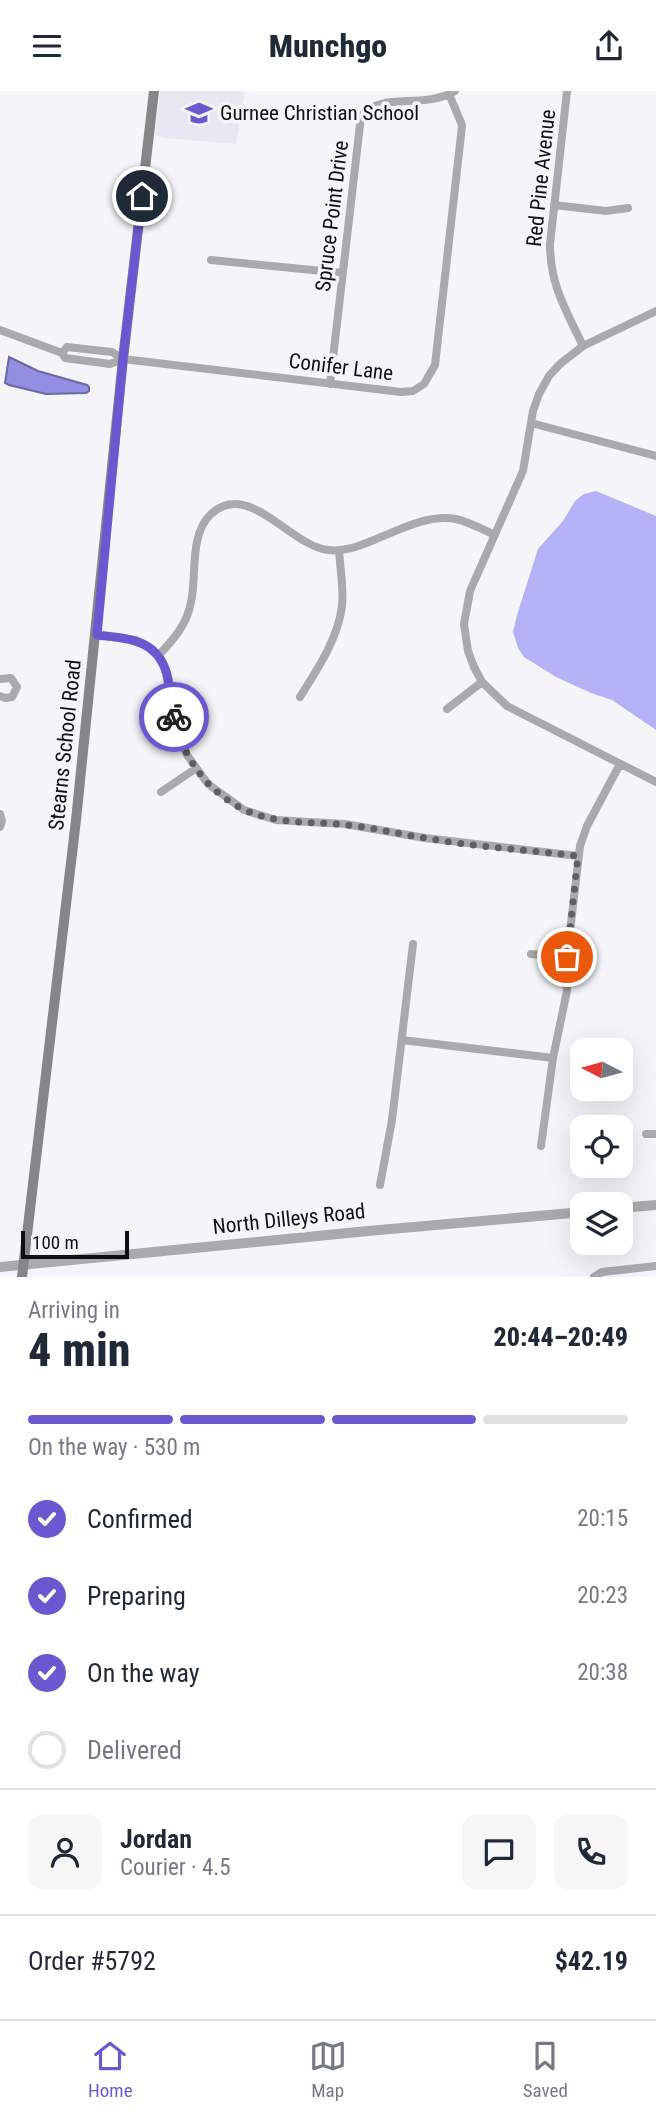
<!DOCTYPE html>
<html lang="en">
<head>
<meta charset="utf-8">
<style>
  :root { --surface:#fff; --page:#f6f6f7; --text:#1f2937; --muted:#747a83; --line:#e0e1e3; --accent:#6b58d1 }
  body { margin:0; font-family:"Roboto Condensed",sans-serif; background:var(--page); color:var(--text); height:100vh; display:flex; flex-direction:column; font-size:26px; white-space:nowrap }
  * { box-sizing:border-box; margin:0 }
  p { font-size:23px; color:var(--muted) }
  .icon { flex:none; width:38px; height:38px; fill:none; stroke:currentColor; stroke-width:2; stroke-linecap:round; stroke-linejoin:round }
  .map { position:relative; height:1186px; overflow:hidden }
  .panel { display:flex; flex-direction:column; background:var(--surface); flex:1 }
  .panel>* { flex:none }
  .needle { width:46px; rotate:276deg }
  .fabs { position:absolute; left:570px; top:947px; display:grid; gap:14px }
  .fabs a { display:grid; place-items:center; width:63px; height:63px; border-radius:14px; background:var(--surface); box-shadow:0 7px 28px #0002; font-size:35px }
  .scale { position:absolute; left:21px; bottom:18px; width:108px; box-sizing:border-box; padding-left:7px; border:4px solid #101011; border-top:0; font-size:19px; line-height:24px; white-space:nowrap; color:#101011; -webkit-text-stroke:5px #f5f5f9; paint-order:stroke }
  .pin { position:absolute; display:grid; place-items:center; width:60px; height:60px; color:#fff; margin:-30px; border:4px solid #fff; border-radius:50%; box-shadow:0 2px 7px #0007 }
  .courier { position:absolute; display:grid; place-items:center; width:70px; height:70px; margin:-35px; border:5px solid #6b58d1; border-radius:50%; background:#fff; color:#222; box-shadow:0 2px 9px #0007 }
  .headline em { font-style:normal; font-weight:800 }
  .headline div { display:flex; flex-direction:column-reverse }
  .headline { display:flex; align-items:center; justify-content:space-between; height:119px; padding:0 28px }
  h1 { font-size:46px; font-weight:800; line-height:52px }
  .bar { display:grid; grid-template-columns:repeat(4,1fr); gap:10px 7px; align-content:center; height:84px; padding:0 28px }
  .bar i { height:9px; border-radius:5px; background:var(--line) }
  .bar .current { background:var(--accent) }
  .bar p { grid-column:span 4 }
  .line { display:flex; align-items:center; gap:18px; padding:0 28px; border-top:2px solid var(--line) }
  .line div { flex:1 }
  .round { display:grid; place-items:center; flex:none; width:74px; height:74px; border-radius:14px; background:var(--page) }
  ol { padding:0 28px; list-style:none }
  li { display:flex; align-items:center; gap:21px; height:77px }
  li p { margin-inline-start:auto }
  li .icon { padding:7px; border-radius:50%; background:var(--accent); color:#fff; stroke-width:4 }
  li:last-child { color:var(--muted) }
  li i { width:38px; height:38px; border:4px solid var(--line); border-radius:50% }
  header { display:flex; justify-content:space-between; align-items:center; height:91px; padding:0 28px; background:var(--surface); font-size:32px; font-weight:800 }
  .tab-bar { display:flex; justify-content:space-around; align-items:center; height:98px; border-top:2px solid var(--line); background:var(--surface); font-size:19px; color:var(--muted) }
  .tab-bar a { display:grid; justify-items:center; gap:4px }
  .tab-bar .current { color:var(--accent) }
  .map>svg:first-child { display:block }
  .built { fill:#e8e8f2 }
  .forest { fill:#b5b1f7 }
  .water { fill:#948ee3; stroke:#6c68a4; stroke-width:2 }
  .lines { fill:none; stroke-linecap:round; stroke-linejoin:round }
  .minor { stroke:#aaaaac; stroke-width:8 }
  .tertiary { stroke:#aaaaac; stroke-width:10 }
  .secondary { stroke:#868688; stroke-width:10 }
  .done { stroke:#606062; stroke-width:7; stroke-dasharray:0 12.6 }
  .route { stroke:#6b58d1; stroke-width:9 }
  .labels { text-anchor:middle; stroke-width:7; stroke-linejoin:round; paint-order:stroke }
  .poi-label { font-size:21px; fill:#101011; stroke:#f5f5f9; text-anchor:start }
  .street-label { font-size:21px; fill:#101011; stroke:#f5f5f9 }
</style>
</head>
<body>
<header><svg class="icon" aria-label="menu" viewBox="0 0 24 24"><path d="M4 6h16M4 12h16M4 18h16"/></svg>Munchgo<svg class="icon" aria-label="share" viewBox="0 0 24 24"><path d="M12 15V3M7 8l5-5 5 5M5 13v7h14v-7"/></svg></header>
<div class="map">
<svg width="656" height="1186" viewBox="0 0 656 1186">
  <rect width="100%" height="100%" fill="#f5f5f9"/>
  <path class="built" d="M160,0h85l-9,53 -73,-6 -8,-3z"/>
  <path class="forest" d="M596,400l60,25v214l-44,-30 -21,-7 -35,-16 -32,-20 -6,-9 -5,-16 4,-17 21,-66 25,-28 12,-20 9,-7z"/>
  <path class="water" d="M9,266l29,14 49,14 2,2v4l-3,2 -40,1 -37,-9 -4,-2z"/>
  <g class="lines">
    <path class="minor" d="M567,0l-17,153c0,41 16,66 33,102
      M554,114l52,6 22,-3
      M211,169l132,13
      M656,220l-73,35 -23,18 -11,12 -10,18 -6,17 -10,60 -53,120 -6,33 4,27 6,16 8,15 25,24 149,76
      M0,239l62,23 3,5 45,6 13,-5
      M62,262l5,-6 45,5 11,7 278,33 12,-1 11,-7 11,-19 26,-230 1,-10 -13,-31
      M330,293l31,-268c21,-25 61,-6 94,-25
      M531,332l125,33
      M97,544l39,5 10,5 12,11 7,12 12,63 10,24 21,29 36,26 32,10 69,4 80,14 153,18
      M158,565c15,-16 29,-31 33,-54 6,-26 -2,-66 19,-87 38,-37 80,31 118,35 17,2 31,-4 46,-10 25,-10 54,-26 82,-21 13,3 26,10 39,16
      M0,588l11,-1 6,9 -5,10 -7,1 -5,-2
      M300,606c17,-27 38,-58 42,-91 2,-18 -2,-38 -3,-56
      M447,618l35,-27
      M161,701l34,-23
      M0,723l2,7 -2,6
      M531,863l36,3
      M402,949l151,18
      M646,1043h10
      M541,1055l12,-88 14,-67v-34l13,-111 7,-20 33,-62
      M380,1094l12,-65 21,-176
      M594,1186l8,-5 54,-6"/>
    <path class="tertiary" d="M621,1117l35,-3
      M0,1176l368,-36 215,-19"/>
    <path class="secondary" d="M22,1186l54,-457 47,-461 31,-268"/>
  </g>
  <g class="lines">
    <path class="done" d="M174,626c9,40 31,72 67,91 33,17 69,13 105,17 26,2 52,9 79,13 50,9 102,12 153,18l-11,101"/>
    <path class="route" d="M142,105l-19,163 -26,276c33,4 63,4 71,44 2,13 2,26 6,38"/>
  </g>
  <defs>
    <symbol id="school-bare" viewBox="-9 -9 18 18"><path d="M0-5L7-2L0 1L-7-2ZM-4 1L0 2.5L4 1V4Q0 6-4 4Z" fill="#6b58d1" stroke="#f5f5f9" stroke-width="2.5" paint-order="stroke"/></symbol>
  </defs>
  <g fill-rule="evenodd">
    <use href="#school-bare" x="180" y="3" width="38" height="38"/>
  </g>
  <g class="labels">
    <g class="poi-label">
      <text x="220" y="29">Gurnee Christian School</text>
    </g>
    <g class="street-label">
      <text transform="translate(541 87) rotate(-84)" y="7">Red Pine Avenue</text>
      <text transform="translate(332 125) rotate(-83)" y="7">Spruce Point Drive</text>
      <text transform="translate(341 276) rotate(7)" y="7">Conifer Lane</text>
      <text transform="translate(65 654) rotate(-84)" y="7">Stearns School Road</text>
      <text transform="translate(289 1128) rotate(-6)" y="7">North Dilleys Road</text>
    </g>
  </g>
</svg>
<div class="fabs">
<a><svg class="needle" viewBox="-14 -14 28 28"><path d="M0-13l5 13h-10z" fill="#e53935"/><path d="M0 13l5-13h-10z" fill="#747a83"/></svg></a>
<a><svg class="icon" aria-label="locate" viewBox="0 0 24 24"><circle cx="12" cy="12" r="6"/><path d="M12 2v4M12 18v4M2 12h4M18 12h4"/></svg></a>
<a><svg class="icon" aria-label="layers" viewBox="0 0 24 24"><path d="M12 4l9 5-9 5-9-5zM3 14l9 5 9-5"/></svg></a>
</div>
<div class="scale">100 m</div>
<div class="pin" style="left:567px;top:866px;background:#ea580c"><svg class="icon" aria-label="bag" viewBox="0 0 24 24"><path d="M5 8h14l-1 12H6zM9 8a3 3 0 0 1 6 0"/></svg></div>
<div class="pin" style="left:142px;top:105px;background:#1f2937"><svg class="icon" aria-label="home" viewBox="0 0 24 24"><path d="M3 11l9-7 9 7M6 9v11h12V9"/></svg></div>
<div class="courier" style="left:174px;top:626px"><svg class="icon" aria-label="bike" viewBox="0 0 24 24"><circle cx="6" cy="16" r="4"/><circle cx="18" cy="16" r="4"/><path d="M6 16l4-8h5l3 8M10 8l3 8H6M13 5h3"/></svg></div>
</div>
<section class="panel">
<div class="headline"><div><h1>4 min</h1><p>Arriving in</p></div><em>20:44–20:49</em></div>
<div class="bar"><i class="current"></i><i class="current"></i><i class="current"></i><i></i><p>On the way · 530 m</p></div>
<ol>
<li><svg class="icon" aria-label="check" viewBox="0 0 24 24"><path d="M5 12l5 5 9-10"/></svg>Confirmed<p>20:15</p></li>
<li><svg class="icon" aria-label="check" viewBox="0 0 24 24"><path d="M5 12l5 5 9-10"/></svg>Preparing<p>20:23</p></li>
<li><svg class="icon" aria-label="check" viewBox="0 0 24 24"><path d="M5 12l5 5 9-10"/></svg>On the way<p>20:38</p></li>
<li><i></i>Delivered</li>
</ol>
<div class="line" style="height:126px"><a class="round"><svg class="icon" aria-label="person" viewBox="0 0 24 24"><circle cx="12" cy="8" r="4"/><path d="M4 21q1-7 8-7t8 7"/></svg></a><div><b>Jordan</b><p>Courier · 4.5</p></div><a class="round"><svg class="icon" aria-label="chat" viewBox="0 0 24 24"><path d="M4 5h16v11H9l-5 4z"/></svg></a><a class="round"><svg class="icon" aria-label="phone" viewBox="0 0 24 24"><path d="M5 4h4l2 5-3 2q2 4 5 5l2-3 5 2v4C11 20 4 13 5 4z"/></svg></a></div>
<div class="line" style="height:91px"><div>Order #5792</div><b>$42.19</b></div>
</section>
<nav class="tab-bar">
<a class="current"><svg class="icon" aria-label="home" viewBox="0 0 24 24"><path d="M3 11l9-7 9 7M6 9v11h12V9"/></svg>Home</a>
<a><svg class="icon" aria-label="map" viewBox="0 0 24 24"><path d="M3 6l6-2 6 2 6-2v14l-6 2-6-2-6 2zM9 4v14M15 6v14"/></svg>Map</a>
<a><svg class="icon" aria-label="saved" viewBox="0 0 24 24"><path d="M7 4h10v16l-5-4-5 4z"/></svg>Saved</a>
</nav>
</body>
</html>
